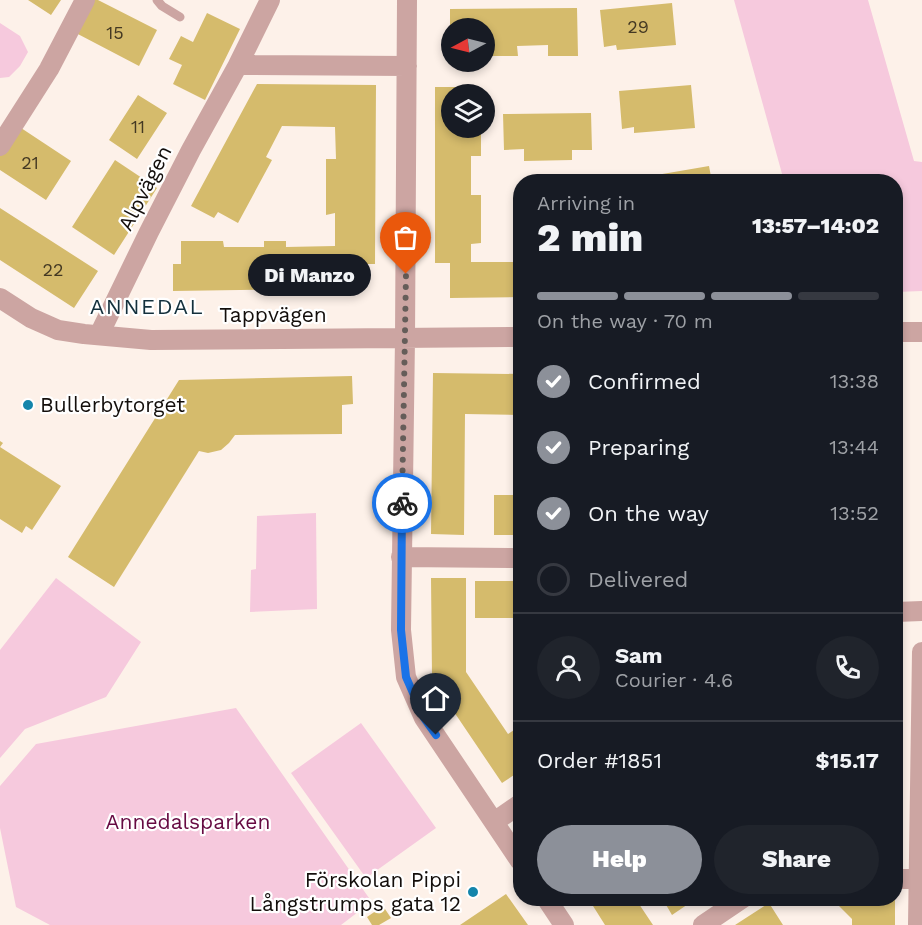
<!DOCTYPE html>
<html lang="en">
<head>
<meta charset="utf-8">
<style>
  :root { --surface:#171b24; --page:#20242c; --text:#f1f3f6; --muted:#9ea1a6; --line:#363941; --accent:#8c9099 }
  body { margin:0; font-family:"Work Sans",sans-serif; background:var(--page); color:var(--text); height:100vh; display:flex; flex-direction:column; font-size:22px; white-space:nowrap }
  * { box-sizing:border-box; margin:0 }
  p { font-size:20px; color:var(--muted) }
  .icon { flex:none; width:33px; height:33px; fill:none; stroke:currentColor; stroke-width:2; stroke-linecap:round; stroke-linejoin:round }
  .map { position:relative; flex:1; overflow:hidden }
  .sheet { position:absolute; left:513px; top:174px; width:390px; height:732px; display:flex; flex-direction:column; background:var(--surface); border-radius:24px; box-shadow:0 3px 9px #0003 }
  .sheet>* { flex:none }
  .needle { width:39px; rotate:263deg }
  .tools { position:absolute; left:441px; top:18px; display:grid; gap:12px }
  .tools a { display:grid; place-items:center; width:54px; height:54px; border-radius:50%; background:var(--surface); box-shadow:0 3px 9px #0003; font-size:30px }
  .pin { position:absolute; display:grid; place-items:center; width:51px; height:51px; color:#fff; margin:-62px -26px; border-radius:50% 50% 50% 0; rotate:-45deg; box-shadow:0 0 6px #0007 }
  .pin .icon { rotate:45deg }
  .courier { position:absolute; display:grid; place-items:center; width:60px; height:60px; margin:-30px; border:4px solid #1a73e8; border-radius:50%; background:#fff; color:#222; box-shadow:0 2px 8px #0007 }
  .bubble { position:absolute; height:42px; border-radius:21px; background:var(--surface); box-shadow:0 3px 9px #0003; font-size:20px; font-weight:800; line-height:42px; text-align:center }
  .summary em { font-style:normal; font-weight:800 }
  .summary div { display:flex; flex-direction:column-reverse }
  .summary { display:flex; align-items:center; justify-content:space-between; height:102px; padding:0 24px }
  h1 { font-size:39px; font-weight:800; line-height:45px }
  .bar { display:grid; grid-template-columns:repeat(4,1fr); gap:9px 6px; align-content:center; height:72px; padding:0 24px }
  .bar i { height:8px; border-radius:4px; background:var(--line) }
  .bar .selected { background:var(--accent) }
  .bar p { grid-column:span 4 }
  .line { display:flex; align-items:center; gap:15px; padding:0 24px; border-top:2px solid var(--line) }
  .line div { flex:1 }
  .round { display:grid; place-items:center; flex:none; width:63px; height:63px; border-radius:32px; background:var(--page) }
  ol { padding:0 24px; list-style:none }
  li { display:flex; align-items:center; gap:18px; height:66px }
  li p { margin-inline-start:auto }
  li .icon { padding:6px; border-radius:50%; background:var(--accent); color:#fff; stroke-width:4 }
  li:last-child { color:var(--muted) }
  li i { width:33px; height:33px; border:3px solid var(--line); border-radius:50% }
  .primary-button { display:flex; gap:12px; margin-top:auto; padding:12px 24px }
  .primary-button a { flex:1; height:69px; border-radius:36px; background:var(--accent); color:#fff; font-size:24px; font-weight:800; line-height:69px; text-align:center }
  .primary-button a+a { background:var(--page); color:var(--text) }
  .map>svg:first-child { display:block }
  .green { fill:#f6c9dd }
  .building { fill:#d5bb6c }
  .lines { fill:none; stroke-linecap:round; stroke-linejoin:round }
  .service { stroke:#cca5a2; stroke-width:9 }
  .minor { stroke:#cca5a2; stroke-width:20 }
  .done { stroke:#655d59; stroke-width:6; stroke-dasharray:0 10.8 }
  .route { stroke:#1a73e8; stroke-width:8 }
  .poi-dot { fill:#1485ab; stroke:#fff; stroke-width:2 }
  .labels { text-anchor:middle; stroke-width:4.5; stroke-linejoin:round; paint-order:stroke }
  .number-label { font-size:18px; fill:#443923 }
  .street-label { font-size:21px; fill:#130e0b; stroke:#fff }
  .poi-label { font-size:21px; fill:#130e0b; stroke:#fff; text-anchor:start }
  .park-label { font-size:21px; fill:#660a42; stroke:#fff }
  .neighbourhood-label { font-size:22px; letter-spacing:1.5px; fill:#14303c; stroke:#fff }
</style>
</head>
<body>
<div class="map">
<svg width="922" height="925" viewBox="0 0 922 925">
  <rect width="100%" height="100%" fill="#fdf1e9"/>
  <path class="green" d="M734,0h134l46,161 8,1v129l-26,1v-110l-112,-1z
    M0,23l20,13 8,16 -8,14 -11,11 -9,1z
    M316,513l1,96 -67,3 1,-42 5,-1 1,-53z
    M56,578l85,64 -35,55 -81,32 -25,29v-108z
    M236,708l133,190 -11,14 -17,13h-291l-34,-18 -16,-79v-42l36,-42z
    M361,723l75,105 -70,50 -75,-105z"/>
  <path class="building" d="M28,0h33l-10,15z
    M90,0h8l59,30 -18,36 -65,-34z
    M672,3l4,42 -59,5 -1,-5 -12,2 -4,-37z
    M577,8l1,48h-30v-11l-31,1 1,10h-34v-28h-34v-19z
    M207,13l33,16 -35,71 -32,-16 9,-19 -13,-6 12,-23 12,6z
    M257,84l119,1 -1,179h-10l-1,24 -191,3v-27h8v-23h42l1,6h40v-6h22v6l49,-1v-33l-9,2v-56h10l-1,-32 -53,-1 -16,31 6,3 -34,63 -20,-11 -4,6 -23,-12z
    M691,85l4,43 -61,5v-6l-12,2 -3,-38z
    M435,87h35l1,7h-19v34h29v28h-10v39h10v48l-10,1v18h49v35l-70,1v-35h-15z
    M138,95l29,18 -30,46 -28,-19z
    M591,113l1,37h-20v10l-48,1v-12l-20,1 -1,-36z
    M15,124l56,37 -25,39 -46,-30v-22z
    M115,160l42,28 -43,67 -42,-28z
    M709,166l3,16h-73v-4z
    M0,208l98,63 -24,37 -74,-48z
    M896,368h2l1,172 -3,3z
    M433,373l87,1v41l-55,-1 -1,121 -33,-1z
    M352,376l1,28 -11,1v29l-107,1 -6,8 -8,7 -13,3 -9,-2 -85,136 -46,-30 111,-177z
    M0,441l3,2 -3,4 61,39 -29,44 -6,-4 -4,7 -22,-14z
    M494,495h26v40h-26z
    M431,578h35v94l42,62 12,-8v45l-18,12 -54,-80 -16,-26z
    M475,581h45v37h-45z
    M506,894l22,31h-68z
    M588,898h47l18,27h-48z
    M662,898h35l-25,17z
    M831,898h64v27h-43v-6z
    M769,903l14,22h-48z
    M383,906l8,12 -12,7h-7l-5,-8z"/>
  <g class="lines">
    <path class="service" d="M157,0l5,6 18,11"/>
    <path class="minor" d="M407,0l-2,338 -4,292 5,47 18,41 96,143
      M238,65l32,-65
      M0,146l49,-77 36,-69
      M0,298l31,20 27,12 26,4 67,6 369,-3
      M896,332h26
      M99,335l50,-103 42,-82 47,-85 169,1
      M401,557l119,1
      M896,612l26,-1
      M494,822l26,-18
      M896,879h26
      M546,898l18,27
      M703,925l40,-27
      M918,925l4,-273"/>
  </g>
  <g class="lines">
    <path class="done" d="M402,503l4,-229"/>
    <path class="route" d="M402,503l-1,127 5,47 18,41 12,17"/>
  </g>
  <g class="poi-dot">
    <circle cx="28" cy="405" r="6"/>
    <circle cx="473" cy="892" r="6"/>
  </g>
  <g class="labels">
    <g class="number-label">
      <text x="638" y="33">29</text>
      <text x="115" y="39">15</text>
      <text x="138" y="133">11</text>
      <text x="30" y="169">21</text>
      <text x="53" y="276">22</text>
    </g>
    <g class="street-label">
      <text transform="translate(145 188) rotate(-63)" y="7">Alpvägen</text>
      <text x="273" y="322">Tappvägen</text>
    </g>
    <g class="poi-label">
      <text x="40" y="412">Bullerbytorget</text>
      <text x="461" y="887" text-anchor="end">Förskolan Pippi<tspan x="461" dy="24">Långstrumps gata 12</tspan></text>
    </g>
    <g class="park-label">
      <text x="188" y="829">Annedalsparken</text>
    </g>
    <g class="neighbourhood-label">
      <text x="147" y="314">ANNEDAL</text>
    </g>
  </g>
</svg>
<div class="tools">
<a><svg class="needle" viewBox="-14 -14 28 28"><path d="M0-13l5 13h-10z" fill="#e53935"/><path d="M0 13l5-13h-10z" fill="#9ea1a6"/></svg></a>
<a><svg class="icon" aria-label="layers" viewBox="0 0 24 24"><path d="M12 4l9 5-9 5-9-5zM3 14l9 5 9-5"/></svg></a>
</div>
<div class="pin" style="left:406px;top:274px;background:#ea580c"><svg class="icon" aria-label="bag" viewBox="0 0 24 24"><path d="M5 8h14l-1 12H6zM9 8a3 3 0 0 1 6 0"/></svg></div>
<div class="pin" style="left:436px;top:735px;background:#1f2937"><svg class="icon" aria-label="home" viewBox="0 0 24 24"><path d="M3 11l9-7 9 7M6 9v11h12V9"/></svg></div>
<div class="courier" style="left:402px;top:503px"><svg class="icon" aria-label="bike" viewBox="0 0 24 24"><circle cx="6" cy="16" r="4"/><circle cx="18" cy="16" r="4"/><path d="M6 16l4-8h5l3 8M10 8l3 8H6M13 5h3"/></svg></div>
<div class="bubble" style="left:248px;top:254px;width:123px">Di Manzo</div>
<section class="sheet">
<div class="summary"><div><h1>2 min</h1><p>Arriving in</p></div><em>13:57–14:02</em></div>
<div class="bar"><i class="selected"></i><i class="selected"></i><i class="selected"></i><i></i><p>On the way · 70 m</p></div>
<ol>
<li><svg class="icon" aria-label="check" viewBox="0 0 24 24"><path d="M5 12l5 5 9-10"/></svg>Confirmed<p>13:38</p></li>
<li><svg class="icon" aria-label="check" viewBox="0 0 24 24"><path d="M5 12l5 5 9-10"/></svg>Preparing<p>13:44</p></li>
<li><svg class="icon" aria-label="check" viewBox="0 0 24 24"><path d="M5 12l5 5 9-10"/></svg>On the way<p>13:52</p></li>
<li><i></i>Delivered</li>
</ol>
<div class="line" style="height:108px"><a class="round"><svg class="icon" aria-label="person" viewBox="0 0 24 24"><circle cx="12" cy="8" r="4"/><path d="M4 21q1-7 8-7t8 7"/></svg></a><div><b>Sam</b><p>Courier · 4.6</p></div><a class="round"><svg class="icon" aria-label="phone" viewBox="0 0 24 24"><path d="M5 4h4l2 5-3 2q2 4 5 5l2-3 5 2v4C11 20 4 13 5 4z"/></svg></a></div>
<div class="line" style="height:78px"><div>Order #1851</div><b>$15.17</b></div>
<div class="primary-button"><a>Help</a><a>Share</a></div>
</section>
</div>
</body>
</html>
